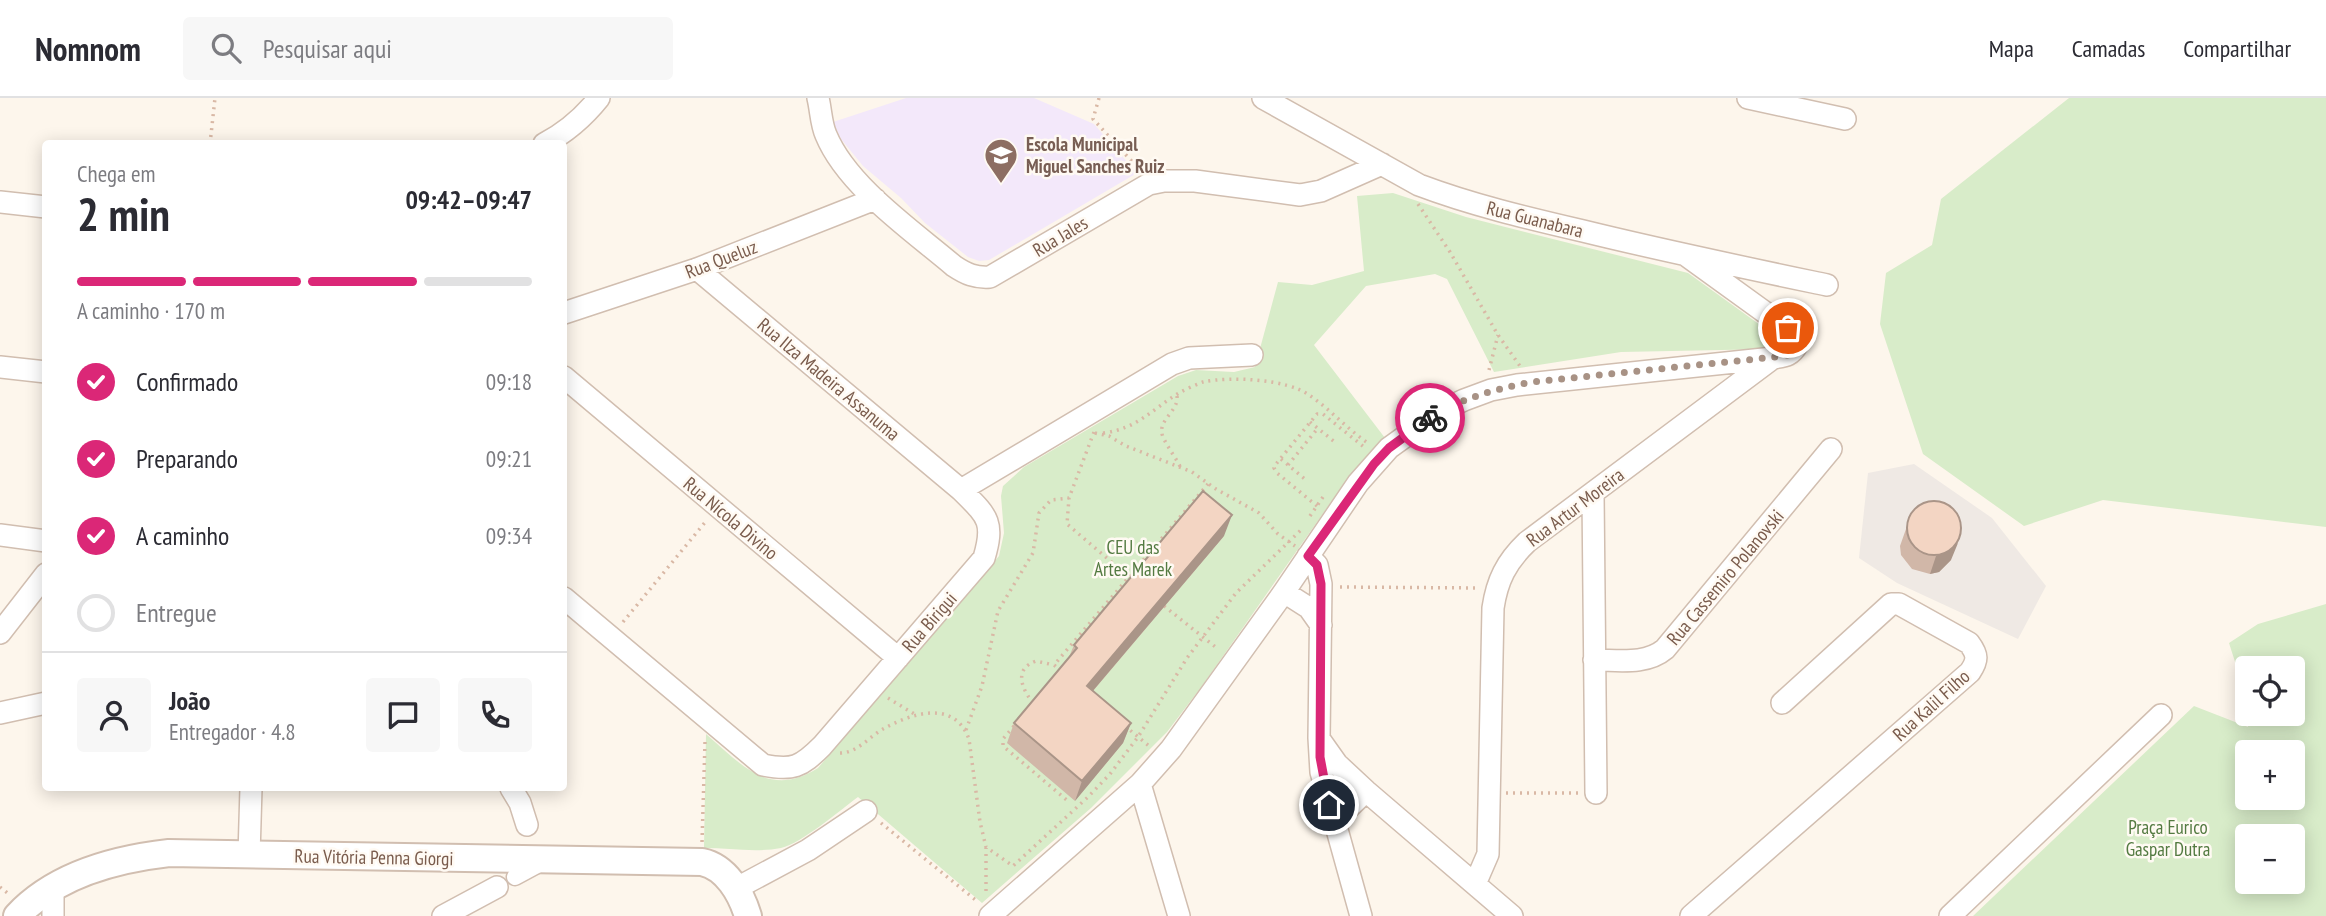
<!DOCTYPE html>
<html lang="pt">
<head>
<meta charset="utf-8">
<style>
  :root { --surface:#fff; --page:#f7f7f7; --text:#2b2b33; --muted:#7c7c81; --line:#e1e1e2; --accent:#db2777 }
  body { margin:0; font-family:"PT Sans Narrow",sans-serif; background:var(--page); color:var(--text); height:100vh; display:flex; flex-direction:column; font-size:26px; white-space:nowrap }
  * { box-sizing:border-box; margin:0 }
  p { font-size:23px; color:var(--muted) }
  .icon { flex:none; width:38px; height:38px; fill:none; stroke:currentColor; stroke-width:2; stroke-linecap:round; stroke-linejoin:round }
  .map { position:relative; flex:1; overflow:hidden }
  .details { position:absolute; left:42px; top:42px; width:525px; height:651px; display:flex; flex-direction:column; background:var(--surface); border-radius:7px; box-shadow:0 4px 18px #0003 }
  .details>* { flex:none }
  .fabs { position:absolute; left:2235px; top:558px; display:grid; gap:14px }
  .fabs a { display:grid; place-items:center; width:70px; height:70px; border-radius:7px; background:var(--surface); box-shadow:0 4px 18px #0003; font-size:35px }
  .pin { position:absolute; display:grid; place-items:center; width:60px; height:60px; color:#fff; margin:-30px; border:4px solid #fff; border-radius:50%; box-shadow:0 2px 7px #0007 }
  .courier { position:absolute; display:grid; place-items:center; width:70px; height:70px; margin:-35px; border:5px solid #db2777; border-radius:50%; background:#fff; color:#222; box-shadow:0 2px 9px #0007 }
  .headline em { font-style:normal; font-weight:700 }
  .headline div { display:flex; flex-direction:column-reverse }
  .headline { display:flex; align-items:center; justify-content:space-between; height:119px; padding:0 35px }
  h1 { font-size:46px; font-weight:700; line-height:52px }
  .bar { display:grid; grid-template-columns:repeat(4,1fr); gap:10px 7px; align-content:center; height:84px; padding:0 35px }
  .bar i { height:9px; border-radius:5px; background:var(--line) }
  .bar .selected { background:var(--accent) }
  .bar p { grid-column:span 4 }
  .line { display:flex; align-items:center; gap:18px; padding:0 35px; border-top:2px solid var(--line) }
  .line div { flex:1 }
  .round { display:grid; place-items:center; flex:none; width:74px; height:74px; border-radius:7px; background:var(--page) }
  ol { padding:0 35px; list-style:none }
  li { display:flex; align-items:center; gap:21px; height:77px }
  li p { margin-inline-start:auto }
  li .icon { padding:7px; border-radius:50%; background:var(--accent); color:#fff; stroke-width:4 }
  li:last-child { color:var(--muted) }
  li i { width:38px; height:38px; border:4px solid var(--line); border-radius:50% }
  header { display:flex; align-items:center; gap:42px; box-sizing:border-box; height:98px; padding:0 35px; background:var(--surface); border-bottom:2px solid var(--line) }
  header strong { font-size:33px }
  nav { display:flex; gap:38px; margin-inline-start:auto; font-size:24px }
  .search { width:490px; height:63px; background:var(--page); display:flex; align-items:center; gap:18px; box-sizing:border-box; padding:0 24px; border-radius:7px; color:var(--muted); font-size:26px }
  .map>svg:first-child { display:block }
  .industrial { fill:#efe9e4 }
  .education { fill:#f3e8fa }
  .green { fill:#d8ecc9; fill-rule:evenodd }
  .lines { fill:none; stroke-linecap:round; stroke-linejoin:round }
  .pedestrian-casing { stroke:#d1beb0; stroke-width:19 }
  .minor-casing { stroke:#d1beb0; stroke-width:24 }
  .tertiary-casing { stroke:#d1beb0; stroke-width:30 }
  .path { stroke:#d9b8a5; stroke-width:3.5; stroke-dasharray:2 5; stroke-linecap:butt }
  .pedestrian { stroke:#fff; stroke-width:16 }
  .minor { stroke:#fff; stroke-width:21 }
  .tertiary { stroke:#fff; stroke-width:26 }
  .wall { fill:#d1b7a8 }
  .shaded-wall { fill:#aa9588 }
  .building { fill:#f3d5c3; stroke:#aa9588; stroke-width:2 }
  .done { stroke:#a89285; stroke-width:7; stroke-dasharray:0 12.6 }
  .route { stroke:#db2777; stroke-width:9 }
  .labels { text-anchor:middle; stroke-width:5; stroke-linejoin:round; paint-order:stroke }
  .education-label { font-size:19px; font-weight:bold; fill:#785e54; stroke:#fffaf3; text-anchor:start }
  .street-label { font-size:19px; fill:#7a5c4d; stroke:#fffaf3 }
  .park-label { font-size:19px; fill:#537a41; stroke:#fffaf3 }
</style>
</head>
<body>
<header>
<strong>Nomnom</strong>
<div class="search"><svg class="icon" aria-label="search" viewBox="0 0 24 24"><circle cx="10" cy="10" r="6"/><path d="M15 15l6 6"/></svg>Pesquisar aqui</div>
<nav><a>Mapa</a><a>Camadas</a><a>Compartilhar</a></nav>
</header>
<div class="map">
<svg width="2326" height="818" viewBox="0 0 2326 818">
  <rect width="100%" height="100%" fill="#fdf6ec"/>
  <path class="industrial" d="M1914,366l78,54 54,68 -28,53 -121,-56 -38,-25 9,-85z"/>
  <path class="education" d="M906,0h128l60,26 43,49 -148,87 -10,1 -11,-4 -43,-34 -24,-25 -38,-32 -22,-27 -8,-17z"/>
  <path class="green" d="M2069,0h257v429l-223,-27 -79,26 -101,-72 -43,-130 6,-51 46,-28 9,-46z
    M1393,95l73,24 222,56 96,69 -12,7 -151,3 -127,20 -47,-93 -12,-5 -69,12 -52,59 71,93 -42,47 -141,201 -35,46 -76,76 -109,95 -124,-106c-19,14 -56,46 -77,51 -25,5 -52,0 -77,0l2,-114c36,31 63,65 112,34l181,-212 5,-23 -3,-37 2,-10 21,-19 154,-91 18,-6 38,2 21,-5 23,-85 34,3 52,-14 -7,-75z
    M2326,506v312h-353l221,-210 54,21 -3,-34 -16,-50 29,-19zM2247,570h45v46h-45zM2292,654v46h-45v-46zM2247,738h45v46h-45z"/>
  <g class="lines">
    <defs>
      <path id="pedestrian" d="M515,779l26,-14"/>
      <path id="minor" d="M818,0c3,12 3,26 8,37 21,51 87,96 128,131 12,8 21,12 36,11l159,-93 15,-3h31l105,14 21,-4 61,-27
        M1263,0l156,87c53,20 108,33 164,46 81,20 163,37 244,54
        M1748,0l97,21
        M544,46c23,-12 39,-26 55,-46
        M0,104l46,5
        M697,171l264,221
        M564,215l133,-44 178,-70
        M0,269l46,5
        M564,279l334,281
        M1593,396l3,299
        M0,437l46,6
        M1308,458l9,9 4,19 -2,154 2,34 40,144
        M1284,494l25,16 12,17
        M564,500l199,167c30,6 38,2 59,-19l162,-188c11,-37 3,-42 -23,-68l211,-126 17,-6 63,-3
        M0,535l46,-59
        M1594,562c25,0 52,5 71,-11l166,-200
        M0,615l46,-10
        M1320,642l17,24 29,27 146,125
        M1140,686l39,132
        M511,690l9,15 7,22
        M1336,728l8,-14 22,-21
        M249,757l2,-67
        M1475,786l13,-30 5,-246c4,-27 13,-46 34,-66l246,-184
        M53,791v27
        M735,791l73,-39 58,-39
        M443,818l54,-29
        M990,818l150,-132 31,-35 113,-157 74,-109 31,-35 50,-36 25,-12 27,-10 26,-5 256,-27c12,-2 18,-2 24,-13l-9,-16 -101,-73
        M1691,818l279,-244c8,-12 8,-17 -1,-29l-70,-39h-8l-109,99
        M1950,818l211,-201"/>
      <path id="tertiary" d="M17,818c39,-42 99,-57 152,-63l533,9c24,5 39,31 46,54"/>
    </defs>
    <use href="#pedestrian" class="pedestrian-casing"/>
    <use href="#minor" class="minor-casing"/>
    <use href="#tertiary" class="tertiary-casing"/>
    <path class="path" d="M1099,0l-6,21 45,49
      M210,46l5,-46
      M1418,106l32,48 48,83 22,31
      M1489,272l9,-35
      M1177,298c2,16 -21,24 -14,41 5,11 13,21 18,31
      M1310,324l26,21
      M1094,334l-25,66 -2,26 62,53
      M1095,335l14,3 17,10 66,26 24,17 43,24 19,21 17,12
      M1103,335c34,-4 48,-23 76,-40 7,-4 16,-8 24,-11 27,-6 84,-3 106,13 21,14 38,34 59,48
      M1281,361l25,21
      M1288,367l30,-37
      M1317,408l-40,-33 -3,-5 2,-4 41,-50h6l41,33
      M1310,418l15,-22
      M1340,489l140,1
      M1164,508l54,43
      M623,524l84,-102
      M1061,573l-7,-6 154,-181
      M888,600l28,17
      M1033,605c-11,-14 -20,-34 3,-42l18,4
      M1014,628l-11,13v7l66,56
      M1125,628l24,20
      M966,632l16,-44 16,-75 35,-58 6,-40 12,-13 18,-2
      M840,655c17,0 29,-16 43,-24 29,-16 71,-30 86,10l11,83 6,25 27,19 75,-69 22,-23 28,-37 49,-79 49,-65 66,-64
      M1506,695h73
      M881,725l97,79
      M702,744l3,-100
      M0,789l10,8
      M986,793v-43"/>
    <use href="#pedestrian" class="pedestrian"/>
    <use href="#minor" class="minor"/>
    <use href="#tertiary" class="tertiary"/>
  </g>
  <path class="wall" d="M1912,414l39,48 -12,12 -9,2 -18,-5 -11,-14 -1,-9z
    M1224,438l-131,155 38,32 -8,20 -48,58 -68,-58 7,-20 55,-66 5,-12z"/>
  <path class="shaded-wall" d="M1232,417l-8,21 -144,170 7,-20z
    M1958,445l-7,17 -12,12 -9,2 6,-18z
    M1131,625l-8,20 -48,58 7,-20z"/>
  <path class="building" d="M1203,393l29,24 -145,171 44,37 -49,58 -68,-58 63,-75 -3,-3z
    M1907 430a27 27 0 1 1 54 0a27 27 0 1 1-54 0Z"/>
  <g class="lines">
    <path class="done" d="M1430,320c32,-20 65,-29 102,-36l253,-26 8,-4 4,-7 -9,-17"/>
    <path class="route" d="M1329,707l-9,-48 1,-173 -4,-19 -9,-9 66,-92 15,-16 41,-30"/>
  </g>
  <defs>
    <symbol id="school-pin" viewBox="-11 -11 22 30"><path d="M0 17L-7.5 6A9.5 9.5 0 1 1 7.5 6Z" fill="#8d6e63" stroke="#fffaf3"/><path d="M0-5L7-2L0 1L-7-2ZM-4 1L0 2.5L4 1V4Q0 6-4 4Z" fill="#fff"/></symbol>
  </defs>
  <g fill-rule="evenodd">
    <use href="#school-pin" x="982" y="38" width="38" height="52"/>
  </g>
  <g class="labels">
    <g class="education-label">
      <text x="1026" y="53">Escola Municipal<tspan x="1026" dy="22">Miguel Sanches Ruiz</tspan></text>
    </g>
    <g class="street-label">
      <text transform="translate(1535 121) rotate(14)" y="7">Rua Guanabara</text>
      <text transform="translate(1060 138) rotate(-31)" y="7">Rua Jales</text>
      <text transform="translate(721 161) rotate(-21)" y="7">Rua Queluz</text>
      <text transform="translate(829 281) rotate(40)" y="7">Rua Ilza Madeira Assanuma</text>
      <text transform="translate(1575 409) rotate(-37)" y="7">Rua Artur Moreira</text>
      <text transform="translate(731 420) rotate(40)" y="7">Rua Nícola Divino</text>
      <text transform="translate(1725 479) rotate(-50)" y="7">Rua Cassemiro Polanovski</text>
      <text transform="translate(929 524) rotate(-49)" y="7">Rua Birigui</text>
      <text transform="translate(1931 607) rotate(-42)" y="7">Rua Kalil Filho</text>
      <text transform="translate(374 759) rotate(1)" y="7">Rua Vitória Penna Giorgi</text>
    </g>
    <g class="park-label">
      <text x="1133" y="456">CEU das<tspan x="1133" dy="22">Artes Marek</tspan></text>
      <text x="2168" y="736">Praça Eurico<tspan x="2168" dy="22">Gaspar Dutra</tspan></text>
    </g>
  </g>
</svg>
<div class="fabs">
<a><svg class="icon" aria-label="locate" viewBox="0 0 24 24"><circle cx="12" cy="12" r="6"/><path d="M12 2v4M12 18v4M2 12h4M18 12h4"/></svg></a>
<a>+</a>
<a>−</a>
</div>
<div class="pin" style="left:1788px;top:230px;background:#ea580c"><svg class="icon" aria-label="bag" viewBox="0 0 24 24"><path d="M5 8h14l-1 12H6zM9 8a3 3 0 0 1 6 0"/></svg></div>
<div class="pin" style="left:1329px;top:707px;background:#1f2937"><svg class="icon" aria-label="home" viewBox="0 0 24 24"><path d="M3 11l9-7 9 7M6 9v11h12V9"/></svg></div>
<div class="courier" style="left:1430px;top:320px"><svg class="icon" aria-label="bike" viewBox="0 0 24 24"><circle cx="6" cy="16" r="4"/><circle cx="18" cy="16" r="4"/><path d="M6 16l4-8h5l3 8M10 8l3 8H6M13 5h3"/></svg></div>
<section class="details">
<div class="headline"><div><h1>2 min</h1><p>Chega em</p></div><em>09:42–09:47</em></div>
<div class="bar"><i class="selected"></i><i class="selected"></i><i class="selected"></i><i></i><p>A caminho · 170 m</p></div>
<ol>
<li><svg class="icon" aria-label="check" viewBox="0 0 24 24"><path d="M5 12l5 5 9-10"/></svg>Confirmado<p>09:18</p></li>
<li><svg class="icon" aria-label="check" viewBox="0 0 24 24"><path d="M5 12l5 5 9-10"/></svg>Preparando<p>09:21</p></li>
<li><svg class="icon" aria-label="check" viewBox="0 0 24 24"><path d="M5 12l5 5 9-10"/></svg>A caminho<p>09:34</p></li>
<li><i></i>Entregue</li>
</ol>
<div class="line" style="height:126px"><a class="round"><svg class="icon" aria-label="person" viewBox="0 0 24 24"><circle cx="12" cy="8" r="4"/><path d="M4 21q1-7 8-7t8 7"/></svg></a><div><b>João</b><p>Entregador · 4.8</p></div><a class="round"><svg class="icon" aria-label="chat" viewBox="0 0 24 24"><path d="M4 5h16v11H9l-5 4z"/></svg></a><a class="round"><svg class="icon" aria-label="phone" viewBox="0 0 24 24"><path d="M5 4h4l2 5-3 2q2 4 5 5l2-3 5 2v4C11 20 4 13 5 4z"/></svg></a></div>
</section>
</div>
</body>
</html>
